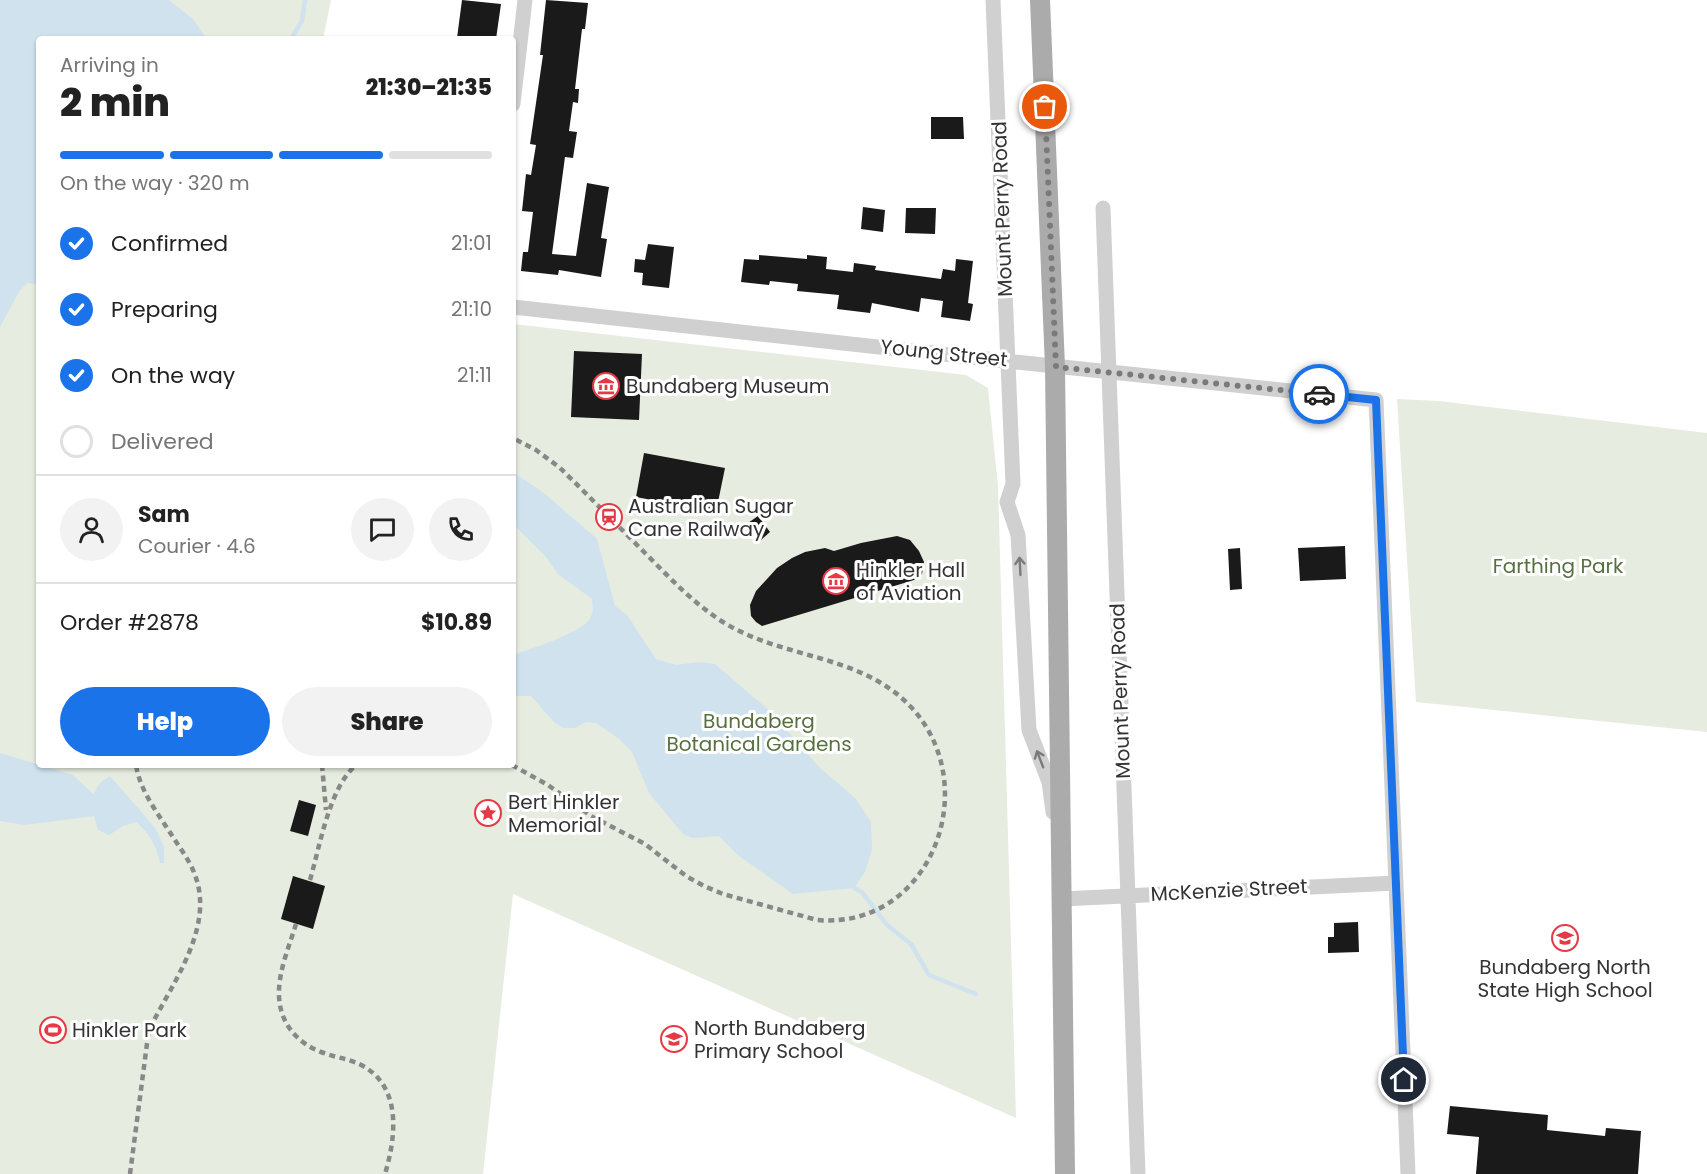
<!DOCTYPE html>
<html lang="en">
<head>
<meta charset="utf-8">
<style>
  :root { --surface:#fff; --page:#f2f2f2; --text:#222; --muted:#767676; --line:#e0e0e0; --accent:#1a73e8 }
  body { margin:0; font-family:Poppins,sans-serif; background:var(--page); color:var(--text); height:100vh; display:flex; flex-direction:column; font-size:22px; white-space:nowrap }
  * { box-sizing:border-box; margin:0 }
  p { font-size:20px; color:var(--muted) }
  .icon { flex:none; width:33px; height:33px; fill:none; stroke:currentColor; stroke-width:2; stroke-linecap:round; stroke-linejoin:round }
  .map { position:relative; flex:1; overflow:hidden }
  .side { position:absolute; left:36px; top:36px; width:480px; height:732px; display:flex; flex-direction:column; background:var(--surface); border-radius:6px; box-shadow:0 2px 4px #0004 }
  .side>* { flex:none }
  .pin { position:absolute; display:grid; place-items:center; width:51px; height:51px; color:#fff; margin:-26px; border:3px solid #fff; border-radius:50%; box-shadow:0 2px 6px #0007 }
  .courier { position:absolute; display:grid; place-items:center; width:60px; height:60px; margin:-30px; border:4px solid #1a73e8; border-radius:50%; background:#fff; color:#222; box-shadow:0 2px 8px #0007 }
  .summary em { font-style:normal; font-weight:800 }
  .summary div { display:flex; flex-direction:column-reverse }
  .summary { display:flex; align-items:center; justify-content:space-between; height:102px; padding:0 24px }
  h1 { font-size:39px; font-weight:800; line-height:45px }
  .bar { display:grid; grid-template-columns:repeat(4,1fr); gap:9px 6px; align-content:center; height:72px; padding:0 24px }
  .bar i { height:8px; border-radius:4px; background:var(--line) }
  .bar .on { background:var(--accent) }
  .bar p { grid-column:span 4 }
  .line { display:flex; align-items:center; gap:15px; padding:0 24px; border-top:2px solid var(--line) }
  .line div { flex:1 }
  .round { display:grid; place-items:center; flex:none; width:63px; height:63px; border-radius:32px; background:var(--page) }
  ol { padding:0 24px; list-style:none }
  li { display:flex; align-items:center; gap:18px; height:66px }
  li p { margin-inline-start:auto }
  li .icon { padding:6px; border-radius:50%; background:var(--accent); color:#fff; stroke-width:4 }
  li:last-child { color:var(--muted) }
  li i { width:33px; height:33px; border:3px solid var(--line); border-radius:50% }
  .button { display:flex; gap:12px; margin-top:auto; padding:12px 24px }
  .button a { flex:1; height:69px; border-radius:36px; background:var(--accent); color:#fff; font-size:24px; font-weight:800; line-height:69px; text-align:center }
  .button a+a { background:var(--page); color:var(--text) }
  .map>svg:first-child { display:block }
  .green { fill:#e6ecdf }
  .water { fill:#cfe2ee }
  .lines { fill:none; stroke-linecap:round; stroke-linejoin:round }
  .stream { stroke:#cfe2ee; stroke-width:4.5 }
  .building { fill:#1a1a1a }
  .minor { stroke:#d0d0d0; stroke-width:15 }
  .major { stroke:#ababab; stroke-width:20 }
  .rail { stroke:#888; stroke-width:4.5; stroke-dasharray:6 4.5; stroke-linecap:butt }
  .oneway { stroke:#7a7a7a }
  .done { stroke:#7a7a7a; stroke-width:6; stroke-dasharray:0 10.8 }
  .route { stroke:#1a73e8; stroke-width:8 }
  .labels { text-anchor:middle; stroke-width:6; stroke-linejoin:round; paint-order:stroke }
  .street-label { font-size:20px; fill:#333; stroke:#fff }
  .poi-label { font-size:20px; fill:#333; stroke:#fff; text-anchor:start }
  .park-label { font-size:20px; fill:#56703f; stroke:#fff }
</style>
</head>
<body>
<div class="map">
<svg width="1707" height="1174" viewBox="0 0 1707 1174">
  <rect width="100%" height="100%" fill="#fff"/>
  <path class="green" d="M0,0h331l-8,39h-284v726h474v-441l453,51 22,13 10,98 18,632 -503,-224 -30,280h-483z
    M1397,399l42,2 268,32v299l-291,-30z"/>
  <path class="water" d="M0,0h169l24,19 14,20h-168v246l-11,-2 -8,7 -20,37z
    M513,472l31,21 53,46 18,67 12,9 29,44 20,6 23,-3 16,2 56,48 48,55 36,31 16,24 1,27 -7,23 -11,16 -61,6 -54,-38 -20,-20 -26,2 -10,-4 -34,-41 -17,-41 -13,-13 -23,-16 -10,-1 -11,6h-11l-10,-6 -23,-26h-18v-41c16,-5 65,-22 75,-34 6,-7 5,-14 4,-22l-34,-25 -12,-17 -33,-33z
    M0,753l73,22 20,19 7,-11 10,-7 46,53 8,18v16h-4c-4,-18 -10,-29 -24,-41l-13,4 -14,9 -11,-5 -4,-14 -69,9 -25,-4z"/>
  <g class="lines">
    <path class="stream" d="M291,39l11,-18 3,-21
      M854,888l8,4 25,33 24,19 18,31 47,19"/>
  </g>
  <path class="building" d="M462,0l39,4 -5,35 -39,-1z
    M546,0l42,3 -3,26h-3l-7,60h4l-1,14 -5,-1 -4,29 8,1 -4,26 -8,-1 -13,97 24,2 11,-73 22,4 -8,51 6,1 -6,38 -42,-7 -1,5 -37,-4 2,-19h5l5,-40 -11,-1 4,-37 5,1 5,-30 -6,-1 13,-89h-3z
    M931,117h32l1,22h-33z
    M863,207l22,3 -2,22 -22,-3z
    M906,208h30l-1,26 -30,-1z
    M648,244l26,3 -5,41 -27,-3 1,-12 -9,-1 1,-13 10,1z
    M759,255l48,4v-4l20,2 -1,12 27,3 1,-9 22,3 -1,4 66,9 2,-10 12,2 1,-12 17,2 -5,42 5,1 -3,17 -29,-4 2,-16 -22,-3 -2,14 -47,-9 -2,10 -33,-4 2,-14 -42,-4 1,-7 -28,-3 -1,4 -28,-3 3,-23 15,1z
    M574,351l68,3 -3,66 -68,-3z
    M644,453l81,15 -9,44 -80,-15z
    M758,516l12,16 -9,8 -13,-17z
    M897,536l13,4 9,11 5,11 -2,12 -8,6 -152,46 -6,-4 -5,-6 -1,-11 6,-14 21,-23 15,-10 13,-6 20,-4 9,3 27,-8z
    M1345,546l1,33 -46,2 -2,-33z
    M1240,548l2,41 -12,1 -2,-41z
    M299,800l17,5 -8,31 -18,-5z
    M293,876l32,10 -12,43 -32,-10z
    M1358,922l1,30 -31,1v-16h6v-14z
    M1450,1106l98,9 -1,15 58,6 1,-8 35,3 -3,43h-162l3,-37 -32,-3z"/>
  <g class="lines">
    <path class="minor" d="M993,0l20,484 -6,18 11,33 11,195 20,52 4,30
      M513,104l12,-104
      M1103,208l35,966
      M513,307c288,31 575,64 863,93l32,774
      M1062,899l334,-16"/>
    <path class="major" d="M1040,0l15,367 10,807"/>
    <path class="rail" d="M322,765l4,45
      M512,765l36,20 43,31 54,28 41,32 18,10 19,8 94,26c114,10 168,-134 94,-213 -51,-54 -127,-47 -188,-85 -30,-19 -53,-44 -78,-69 -29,-29 -57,-58 -86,-86l-23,-17 -23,-12
      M310,880c10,-34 19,-92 46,-115
      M296,924c-7,23 -18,48 -17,72 1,27 18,48 45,57 13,5 27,6 39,13 39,22 33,71 22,108
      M130,1174l18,-138 4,-12c22,-43 61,-96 44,-146 -5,-16 -16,-30 -25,-44 -14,-22 -31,-43 -35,-69"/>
  </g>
  <defs><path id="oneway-shaft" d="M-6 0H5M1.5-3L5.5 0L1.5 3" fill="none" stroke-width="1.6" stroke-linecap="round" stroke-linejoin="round" transform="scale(1.5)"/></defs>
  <g class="oneway">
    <use href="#oneway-shaft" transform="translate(1020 566) rotate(-93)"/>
    <use href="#oneway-shaft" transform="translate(1040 759) rotate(-111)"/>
  </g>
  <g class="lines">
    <path class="done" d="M1045,107l11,260 263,27"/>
    <path class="route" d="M1319,394l57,6 28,680"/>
  </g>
  <defs>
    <symbol id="museum-ring" viewBox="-11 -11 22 22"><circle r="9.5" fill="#fff" stroke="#e63946" stroke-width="1.5"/><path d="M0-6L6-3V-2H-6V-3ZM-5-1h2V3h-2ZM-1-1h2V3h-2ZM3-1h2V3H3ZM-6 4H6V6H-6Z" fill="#e63946"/></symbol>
    <symbol id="station-ring" viewBox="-11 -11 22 22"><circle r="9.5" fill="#fff" stroke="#e63946" stroke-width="1.5"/><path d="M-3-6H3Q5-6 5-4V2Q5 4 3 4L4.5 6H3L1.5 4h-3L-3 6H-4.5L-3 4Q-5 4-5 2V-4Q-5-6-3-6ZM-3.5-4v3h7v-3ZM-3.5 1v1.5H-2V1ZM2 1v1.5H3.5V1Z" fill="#e63946"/></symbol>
    <symbol id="sight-ring" viewBox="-11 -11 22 22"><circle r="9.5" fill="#fff" stroke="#e63946" stroke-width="1.5"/><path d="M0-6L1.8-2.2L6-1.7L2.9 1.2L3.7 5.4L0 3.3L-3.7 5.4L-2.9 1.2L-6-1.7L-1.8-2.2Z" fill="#e63946"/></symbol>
    <symbol id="school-ring" viewBox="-11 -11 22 22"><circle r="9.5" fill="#fff" stroke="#e63946" stroke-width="1.5"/><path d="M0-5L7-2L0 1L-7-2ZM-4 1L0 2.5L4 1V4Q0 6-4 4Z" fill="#e63946"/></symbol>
    <symbol id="stadium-ring" viewBox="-11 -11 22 22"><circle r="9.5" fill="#fff" stroke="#e63946" stroke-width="1.5"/><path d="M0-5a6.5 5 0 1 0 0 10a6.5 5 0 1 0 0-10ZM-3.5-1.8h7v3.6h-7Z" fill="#e63946"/></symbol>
  </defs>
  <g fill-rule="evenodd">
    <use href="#museum-ring" x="591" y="371" width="30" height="30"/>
    <use href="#station-ring" x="594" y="502" width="30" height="30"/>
    <use href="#museum-ring" x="821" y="566" width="30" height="30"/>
    <use href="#sight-ring" x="473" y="798" width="30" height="30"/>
    <use href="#school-ring" x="1550" y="923" width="30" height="30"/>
    <use href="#stadium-ring" x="38" y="1015" width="30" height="30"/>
    <use href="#school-ring" x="659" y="1024" width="30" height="30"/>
  </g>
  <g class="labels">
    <g class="street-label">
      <text transform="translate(1002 209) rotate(-92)" y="7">Mount Perry Road</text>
      <text transform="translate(944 353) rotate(6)" y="7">Young Street</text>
      <text transform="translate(1120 691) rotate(-92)" y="7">Mount Perry Road</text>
      <text transform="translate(1229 890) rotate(-3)" y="7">McKenzie Street</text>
    </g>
    <g class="poi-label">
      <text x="626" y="393">Bundaberg Museum</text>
      <text x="628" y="513">Australian Sugar<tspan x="628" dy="23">Cane Railway</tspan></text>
      <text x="856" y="577">Hinkler Hall<tspan x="856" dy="23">of Aviation</tspan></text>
      <text x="508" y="809">Bert Hinkler<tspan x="508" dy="23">Memorial</tspan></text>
      <text x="1565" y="974" text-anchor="middle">Bundaberg North<tspan x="1565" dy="23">State High School</tspan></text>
      <text x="694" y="1035">North Bundaberg<tspan x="694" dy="23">Primary School</tspan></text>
      <text x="72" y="1037">Hinkler Park</text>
    </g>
    <g class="park-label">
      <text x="1558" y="573">Farthing Park</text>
      <text x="759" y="728">Bundaberg<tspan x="759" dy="23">Botanical Gardens</tspan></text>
    </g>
  </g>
</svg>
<div class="pin" style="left:1045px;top:107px;background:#ea580c"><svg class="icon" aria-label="bag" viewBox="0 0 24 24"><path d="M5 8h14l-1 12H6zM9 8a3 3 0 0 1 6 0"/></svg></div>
<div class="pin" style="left:1404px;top:1080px;background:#1f2937"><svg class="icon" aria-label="home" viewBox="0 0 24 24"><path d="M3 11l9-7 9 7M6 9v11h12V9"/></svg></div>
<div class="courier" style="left:1319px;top:394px"><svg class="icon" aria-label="car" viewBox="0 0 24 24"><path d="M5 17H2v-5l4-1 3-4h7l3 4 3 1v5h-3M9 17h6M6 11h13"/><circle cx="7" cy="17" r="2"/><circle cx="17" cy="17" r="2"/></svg></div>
<section class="side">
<div class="summary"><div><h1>2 min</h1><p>Arriving in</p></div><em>21:30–21:35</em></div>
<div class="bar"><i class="on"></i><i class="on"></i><i class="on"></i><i></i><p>On the way · 320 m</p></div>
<ol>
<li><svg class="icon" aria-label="check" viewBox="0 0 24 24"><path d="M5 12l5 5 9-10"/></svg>Confirmed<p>21:01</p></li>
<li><svg class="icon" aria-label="check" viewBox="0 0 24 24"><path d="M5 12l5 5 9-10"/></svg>Preparing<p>21:10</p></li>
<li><svg class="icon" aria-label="check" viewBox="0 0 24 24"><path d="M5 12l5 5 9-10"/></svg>On the way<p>21:11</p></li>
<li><i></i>Delivered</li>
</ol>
<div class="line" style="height:108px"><a class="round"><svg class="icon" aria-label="person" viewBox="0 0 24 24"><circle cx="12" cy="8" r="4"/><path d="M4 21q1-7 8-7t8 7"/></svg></a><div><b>Sam</b><p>Courier · 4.6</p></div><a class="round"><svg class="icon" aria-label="chat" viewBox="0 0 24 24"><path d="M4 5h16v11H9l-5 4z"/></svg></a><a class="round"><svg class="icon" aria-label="phone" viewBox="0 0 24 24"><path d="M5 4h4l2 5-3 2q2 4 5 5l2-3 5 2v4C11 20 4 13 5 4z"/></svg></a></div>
<div class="line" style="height:78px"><div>Order #2878</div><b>$10.89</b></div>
<div class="button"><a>Help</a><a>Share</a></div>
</section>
</div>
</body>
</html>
